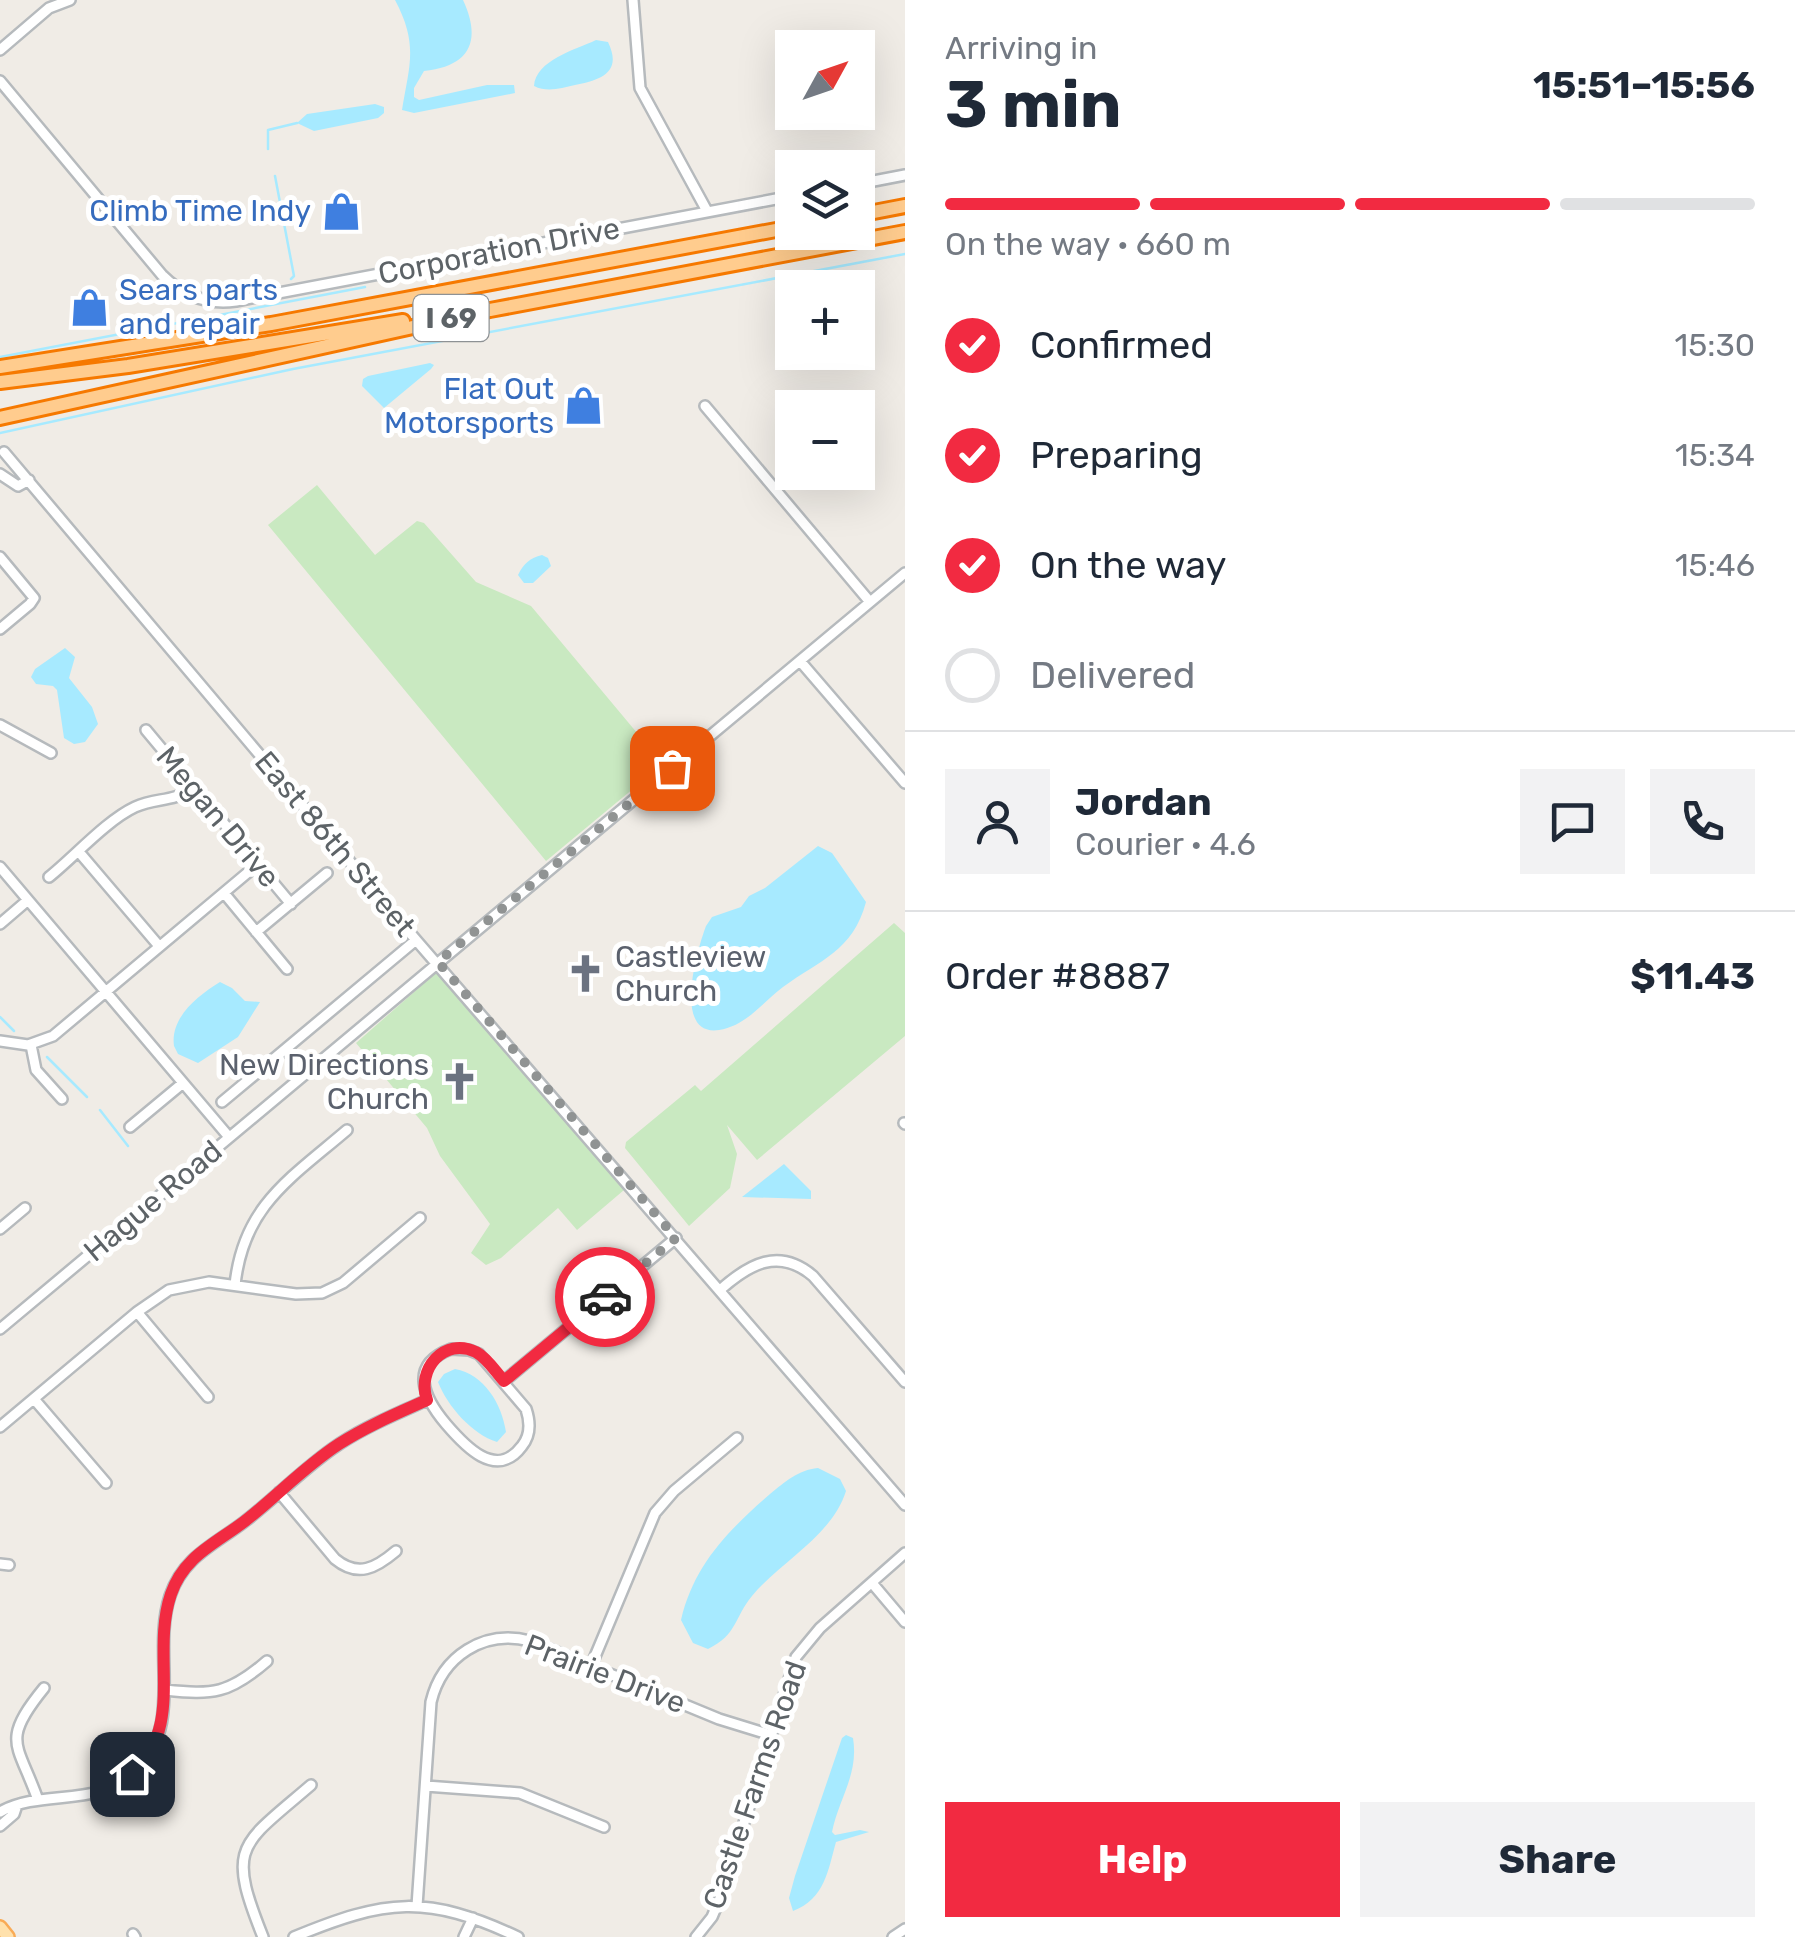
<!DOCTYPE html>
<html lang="en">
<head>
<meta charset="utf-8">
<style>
  :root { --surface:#fff; --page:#f2f2f3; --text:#1f2937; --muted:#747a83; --line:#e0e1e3; --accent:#f22a41 }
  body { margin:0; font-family:Rubik,sans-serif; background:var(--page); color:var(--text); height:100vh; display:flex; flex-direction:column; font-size:38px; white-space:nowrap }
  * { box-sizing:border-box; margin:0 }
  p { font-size:32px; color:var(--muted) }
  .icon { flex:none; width:55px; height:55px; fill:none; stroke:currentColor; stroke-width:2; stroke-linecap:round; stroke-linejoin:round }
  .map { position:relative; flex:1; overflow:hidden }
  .side { display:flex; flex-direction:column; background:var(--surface); width:890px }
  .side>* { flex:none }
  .needle { width:65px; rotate:50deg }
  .controls { position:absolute; left:775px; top:30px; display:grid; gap:20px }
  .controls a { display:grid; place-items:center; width:100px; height:100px; border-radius:0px; background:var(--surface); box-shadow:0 10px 40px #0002; font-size:50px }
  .pin { position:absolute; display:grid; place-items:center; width:85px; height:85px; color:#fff; margin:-42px; border-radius:20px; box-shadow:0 5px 15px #0006 }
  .courier { position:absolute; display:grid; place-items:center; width:100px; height:100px; margin:-50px; border:8px solid #f22a41; border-radius:50%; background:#fff; color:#222; box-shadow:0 2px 12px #0007 }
  .head em { font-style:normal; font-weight:700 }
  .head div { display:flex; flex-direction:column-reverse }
  .head { display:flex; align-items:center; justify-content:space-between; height:170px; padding:0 40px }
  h1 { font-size:65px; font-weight:700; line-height:75px }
  .bar { display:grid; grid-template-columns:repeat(4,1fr); gap:15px 10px; align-content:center; height:120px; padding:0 40px }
  .bar i { height:12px; border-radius:8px; background:var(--line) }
  .bar .active { background:var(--accent) }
  .bar p { grid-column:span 4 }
  .line { display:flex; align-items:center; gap:25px; padding:0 40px; border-top:2px solid var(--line) }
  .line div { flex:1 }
  .round { display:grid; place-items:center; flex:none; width:105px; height:105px; border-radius:0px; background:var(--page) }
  ol { padding:0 40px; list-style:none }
  li { display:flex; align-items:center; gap:30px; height:110px }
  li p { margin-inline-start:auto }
  li .icon { padding:10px; border-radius:50%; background:var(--accent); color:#fff; stroke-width:4 }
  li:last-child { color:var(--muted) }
  li i { width:55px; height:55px; border:5px solid var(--line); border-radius:50% }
  .cta { display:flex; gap:20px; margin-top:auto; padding:20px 40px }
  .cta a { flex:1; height:115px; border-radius:0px; background:var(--accent); color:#fff; font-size:40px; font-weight:700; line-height:115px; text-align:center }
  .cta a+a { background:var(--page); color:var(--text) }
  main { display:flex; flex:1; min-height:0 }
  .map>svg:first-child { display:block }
  .green { fill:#c9e9c1 }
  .water { fill:#a7eaff }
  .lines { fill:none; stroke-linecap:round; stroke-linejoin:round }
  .stream { stroke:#a7eaff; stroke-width:2.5 }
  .minor-casing { stroke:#b6babd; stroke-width:14 }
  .major-casing { stroke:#f9ab56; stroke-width:16 }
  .highway-casing { stroke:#f67900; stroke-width:18 }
  .minor { stroke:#fff; stroke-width:9 }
  .major { stroke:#ffe1ac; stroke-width:11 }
  .highway { stroke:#ffcc8e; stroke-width:12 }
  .done { stroke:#909393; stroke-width:10; stroke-dasharray:0 18 }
  .route { stroke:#f22a41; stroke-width:12 }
  .labels { text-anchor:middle; stroke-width:10; stroke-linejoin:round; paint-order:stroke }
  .shield { fill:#fff; stroke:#8e9295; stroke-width:2.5 }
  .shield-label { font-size:28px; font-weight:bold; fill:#5d6367 }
  .shop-label { font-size:30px; fill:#366cbe; stroke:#fff; text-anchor:end }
  .street-label { font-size:30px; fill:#5d6367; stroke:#fff }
  .worship-label { font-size:30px; fill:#5b616d; stroke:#fff; text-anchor:start }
</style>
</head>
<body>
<main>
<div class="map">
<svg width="905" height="1937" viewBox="0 0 905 1937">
  <rect width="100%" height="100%" fill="#f0ece6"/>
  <path class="green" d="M317,485l58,70 42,-34 7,2 52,59 55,24 132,158 -117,97 -278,-336z
    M894,923l11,10v103l-148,124 -30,-35 10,29 -7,34 -41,38 -64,-78 1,-6 69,-57 6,6z
    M438,971l186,219 -47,40 -19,-22 -57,50 -15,7 -15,-12 19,-29 -50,-68 -13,-28 -71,-85z"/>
  <path class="water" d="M395,0h68c19,41 7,66 -39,71l-10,17v9l5,3 68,-15h27l1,8 -101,20 -12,-3c7,-44 17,-65 -7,-110z
    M596,40l12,2c15,31 -8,38 -33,43 -14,3 -27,8 -41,1 2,-26 41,-36 62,-46z
    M375,104l9,3v6l-6,5 -64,13 -17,-8 10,-9z
    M430,363l4,2 -3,4 -47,39 -22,-22 1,-7 5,-3z
    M542,555l6,3 3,8 -18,17h-9l-6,-8c6,-12 12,-17 24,-20z
    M65,648l10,9 -6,21 23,29 6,17 -13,18 -11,2 -10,-6 -7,-48 -4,-4 -17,-2 -5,-7 4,-8z
    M818,846l14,7 34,49c-13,49 -46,58 -83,85 -20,15 -37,39 -64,43 -48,7 -21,-83 -13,-104l6,-9 29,-10 8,-11 16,-8z
    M220,982l12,6 13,13 15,1 -22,35 -40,26 -20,-9 -4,-8c-4,-28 23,-50 46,-64z
    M784,1164l27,27v8l-69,-2z
    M455,1369c29,5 47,35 51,63l-9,10c-25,-8 -49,-35 -59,-60l6,-8z
    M818,1468l22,11 6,12c-14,45 -65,70 -94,105 -18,22 -15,39 -44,53l-15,-6 -12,-23c13,-56 48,-90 89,-126 15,-12 28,-24 48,-26z
    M846,1735l7,3c6,36 -14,60 -21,94l3,3 25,-5 9,2 -33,10c-8,28 -11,57 -43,69l-4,-13 6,-22 47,-138z"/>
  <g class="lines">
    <path class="stream" d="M268,149v-19l29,-7
      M275,176l19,100 -3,3
      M0,357l365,-70
      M0,433l293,-64 612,-115
      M0,1017l14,14
      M47,1057l40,40
      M100,1110l28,36"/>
    <defs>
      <path id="minor" d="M633,0l7,88 67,123
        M0,50l49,-42 21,-8
        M0,81l162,194c21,21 45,30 74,26l556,-105
        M858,184l47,-9
        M705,406l165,196
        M4,452l412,488 489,565
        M0,474l18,12 11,-6
        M0,557l34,41 -4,6 -30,25
        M800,661l105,122
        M0,725l51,28
        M146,730l145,174
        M79,852l80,94
        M0,867l229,270
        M49,877c25,-20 58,-57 86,-70 22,-10 36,-4 59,-19
        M224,893l63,76
        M0,924l28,-24
        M256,932l71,-59
        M0,1041l28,4 25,-9 205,-172
        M31,1045l5,25 26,29
        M222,1102l194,-162
        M904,1123l1,1
        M130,1127l53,-44
        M0,1229l25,-21
        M235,1285c8,-79 56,-107 112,-155
        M720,1290c29,-26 59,-43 93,-14l92,106
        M137,1312l71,85
        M0,1329l905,-756
        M451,1349l18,1 10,4 47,55c4,12 5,26 -4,37 -26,35 -58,-1 -76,-22 -22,-26 -38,-59 5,-75z
        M504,1381l172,-143
        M34,1399l72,84
        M0,1427l137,-115 32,-22 40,-8 87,12 26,-1 21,-10 77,-65
        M279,1492l56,67c23,19 41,9 61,-8
        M0,1564l9,1
        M872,1583l33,39
        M591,1666l64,-153 19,-22 63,-53
        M165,1690c48,5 64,4 102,-29
        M426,1786l94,7 84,34
        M38,1800c-20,-57 -38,-58 6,-112
        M0,1812c43,-24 97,-3 136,-41 49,-48 15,-117 34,-175 13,-39 44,-51 74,-74 30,-23 57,-51 88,-73 29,-21 63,-34 95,-49
        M0,1826l14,-12 2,-6
        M417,1906l14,-204c11,-46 53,-73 99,-61l189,78 52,16
        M133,1934l2,3
        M263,1937c-37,-92 -23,-91 48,-152
        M294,1937c92,-38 132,-43 224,0
        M464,1937l9,-19
        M696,1937l16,-20 9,-21 75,-239 24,-29 85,-75
        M893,1937l12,-8"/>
      <path id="major" d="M0,1927l8,10"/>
      <path id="highway" d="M858,215l47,-9
        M0,367l271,-43 521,-97
        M0,382l128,-16 275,-45
        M0,418l490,-108 415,-78"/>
    </defs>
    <use href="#minor" class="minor-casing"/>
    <use href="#major" class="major-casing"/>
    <use href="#highway" class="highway-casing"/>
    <use href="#minor" class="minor"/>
    <use href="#major" class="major"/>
    <use href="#highway" class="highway"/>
  </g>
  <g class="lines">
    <path class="done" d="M605,1297l71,-59 -238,-276 234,-194"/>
    <path class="route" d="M132,1774c54,-50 18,-118 39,-180 13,-38 44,-50 74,-73 32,-25 60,-55 94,-77 28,-18 59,-31 88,-44 -11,-30 17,-64 49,-48 11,6 19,19 28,29l101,-84"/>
  </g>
  <defs>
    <symbol id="shop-bare" viewBox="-9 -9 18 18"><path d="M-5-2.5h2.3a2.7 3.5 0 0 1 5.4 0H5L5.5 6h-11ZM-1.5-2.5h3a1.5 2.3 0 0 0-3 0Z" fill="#3f7fe0" stroke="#fff" stroke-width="2.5" paint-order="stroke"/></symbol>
    <symbol id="church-bare" viewBox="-9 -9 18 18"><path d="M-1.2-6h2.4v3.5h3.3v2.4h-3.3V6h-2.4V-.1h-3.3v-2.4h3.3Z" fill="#6b7280" stroke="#fff" stroke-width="2.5" paint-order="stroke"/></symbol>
  </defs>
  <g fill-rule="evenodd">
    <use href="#shop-bare" x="314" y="184" width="55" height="55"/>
    <use href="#shop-bare" x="62" y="280" width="55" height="55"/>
    <use href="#shop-bare" x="556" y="378" width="55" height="55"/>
    <use href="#church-bare" x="558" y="946" width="55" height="55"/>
    <use href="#church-bare" x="432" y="1054" width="55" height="55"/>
  </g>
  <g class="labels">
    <rect class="shield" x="413.5" y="295" width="75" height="46" rx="8"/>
    <g class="shield-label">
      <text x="451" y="328">I 69</text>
    </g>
    <g class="shop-label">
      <text x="311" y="221">Climb Time Indy</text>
      <text x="119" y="300" text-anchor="start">Sears parts<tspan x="119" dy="34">and repair</tspan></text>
      <text x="554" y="399">Flat Out<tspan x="554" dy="34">Motorsports</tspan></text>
    </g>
    <g class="street-label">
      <text transform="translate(499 251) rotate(-11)" y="10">Corporation Drive</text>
      <text transform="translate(218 817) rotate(50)" y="10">Megan Drive</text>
      <text transform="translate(335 844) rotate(50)" y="10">East 86th Street</text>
      <text transform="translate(153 1201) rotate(-40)" y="10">Hague Road</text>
      <text transform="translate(605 1674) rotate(21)" y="10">Prairie Drive</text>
      <text transform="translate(755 1785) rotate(-71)" y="10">Castle Farms Road</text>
    </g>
    <g class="worship-label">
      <text x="615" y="967">Castleview<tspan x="615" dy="34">Church</tspan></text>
      <text x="429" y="1075" text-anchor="end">New Directions<tspan x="429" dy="34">Church</tspan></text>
    </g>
  </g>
</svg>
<div class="controls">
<a><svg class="needle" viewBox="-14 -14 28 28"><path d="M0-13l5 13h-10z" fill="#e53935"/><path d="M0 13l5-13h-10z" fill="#747a83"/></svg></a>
<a><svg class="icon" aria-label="layers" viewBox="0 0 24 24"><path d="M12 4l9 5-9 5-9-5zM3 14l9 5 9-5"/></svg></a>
<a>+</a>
<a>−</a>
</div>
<div class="pin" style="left:672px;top:768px;background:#ea580c"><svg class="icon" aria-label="bag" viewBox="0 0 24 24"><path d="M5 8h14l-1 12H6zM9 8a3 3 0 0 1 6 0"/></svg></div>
<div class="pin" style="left:132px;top:1774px;background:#1f2937"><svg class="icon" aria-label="home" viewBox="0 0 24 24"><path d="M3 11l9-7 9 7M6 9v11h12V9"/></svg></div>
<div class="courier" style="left:605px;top:1297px"><svg class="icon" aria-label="car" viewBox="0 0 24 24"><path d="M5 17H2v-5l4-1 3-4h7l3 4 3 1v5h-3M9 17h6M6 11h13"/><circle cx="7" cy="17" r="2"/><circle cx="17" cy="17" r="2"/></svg></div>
</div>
<section class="side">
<div class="head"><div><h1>3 min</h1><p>Arriving in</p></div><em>15:51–15:56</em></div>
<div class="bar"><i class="active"></i><i class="active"></i><i class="active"></i><i></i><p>On the way · 660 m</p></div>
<ol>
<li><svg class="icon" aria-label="check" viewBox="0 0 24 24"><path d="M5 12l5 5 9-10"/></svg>Confirmed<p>15:30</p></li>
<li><svg class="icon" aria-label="check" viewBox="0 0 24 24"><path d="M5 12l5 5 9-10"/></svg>Preparing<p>15:34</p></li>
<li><svg class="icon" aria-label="check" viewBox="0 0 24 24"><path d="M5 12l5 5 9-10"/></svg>On the way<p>15:46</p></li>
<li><i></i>Delivered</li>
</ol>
<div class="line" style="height:180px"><a class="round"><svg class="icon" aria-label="person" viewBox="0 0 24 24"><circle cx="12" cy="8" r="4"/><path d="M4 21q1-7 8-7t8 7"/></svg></a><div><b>Jordan</b><p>Courier · 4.6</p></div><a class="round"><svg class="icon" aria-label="chat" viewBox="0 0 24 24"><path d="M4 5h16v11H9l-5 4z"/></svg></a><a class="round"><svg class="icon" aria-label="phone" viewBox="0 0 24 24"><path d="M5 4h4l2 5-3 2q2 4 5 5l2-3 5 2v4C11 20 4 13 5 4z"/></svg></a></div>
<div class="line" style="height:130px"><div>Order #8887</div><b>$11.43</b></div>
<div class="cta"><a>Help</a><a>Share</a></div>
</section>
</main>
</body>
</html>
